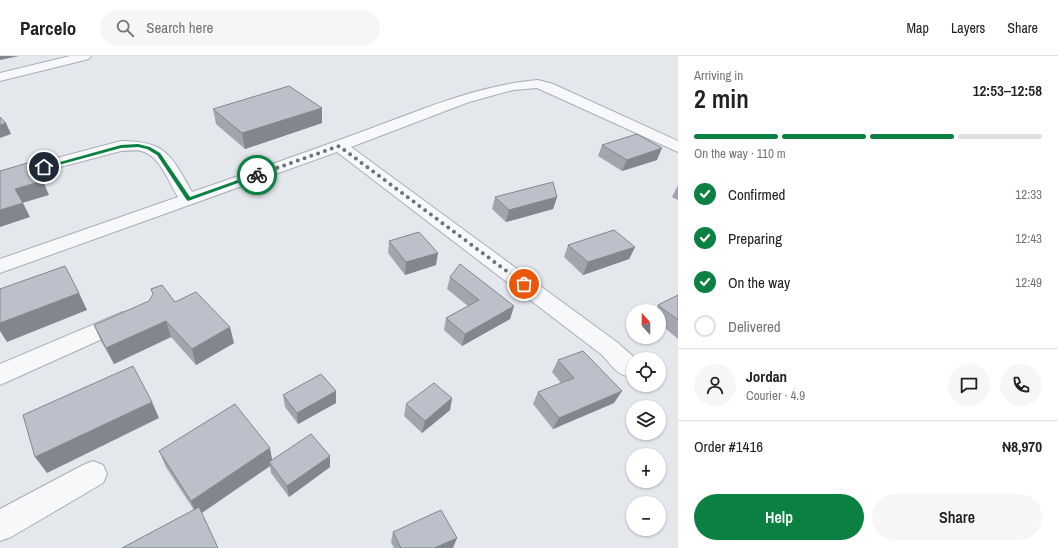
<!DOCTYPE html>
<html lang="en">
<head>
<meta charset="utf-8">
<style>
  :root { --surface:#fff; --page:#f6f6f6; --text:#202124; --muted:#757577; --line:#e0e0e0; --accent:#0b8043 }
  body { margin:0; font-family:"Archivo Narrow",sans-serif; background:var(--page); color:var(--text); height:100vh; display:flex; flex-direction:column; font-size:15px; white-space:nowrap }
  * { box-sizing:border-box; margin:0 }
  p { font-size:13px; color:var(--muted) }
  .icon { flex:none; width:22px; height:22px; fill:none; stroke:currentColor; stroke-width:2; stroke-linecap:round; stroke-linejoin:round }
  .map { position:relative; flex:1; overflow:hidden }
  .side { display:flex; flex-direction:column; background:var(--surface); width:380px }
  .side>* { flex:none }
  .needle { width:26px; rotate:339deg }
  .tools { position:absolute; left:626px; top:248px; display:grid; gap:8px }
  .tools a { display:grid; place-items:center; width:40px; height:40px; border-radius:50%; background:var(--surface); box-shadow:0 1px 3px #0004; font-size:20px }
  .pin { position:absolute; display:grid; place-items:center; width:34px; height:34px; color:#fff; margin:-17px; border:2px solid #fff; border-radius:50%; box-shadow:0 1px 4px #0007 }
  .courier { position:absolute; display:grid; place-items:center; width:40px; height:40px; margin:-20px; border:3px solid #0b8043; border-radius:50%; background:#fff; color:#222; box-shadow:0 1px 5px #0007 }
  .overview em { font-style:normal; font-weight:600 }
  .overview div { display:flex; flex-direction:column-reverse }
  .overview { display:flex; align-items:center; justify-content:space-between; height:68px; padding:0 16px }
  h1 { font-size:26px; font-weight:600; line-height:30px }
  .bar { display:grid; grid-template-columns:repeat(4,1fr); gap:6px 4px; align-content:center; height:48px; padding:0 16px }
  .bar i { height:5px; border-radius:3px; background:var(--line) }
  .bar .current { background:var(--accent) }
  .bar p { grid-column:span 4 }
  .line { display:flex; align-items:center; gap:10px; padding:0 16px; border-top:1px solid var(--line) }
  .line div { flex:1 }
  .round { display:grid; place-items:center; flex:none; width:42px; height:42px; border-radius:21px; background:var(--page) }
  ol { padding:0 16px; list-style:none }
  li { display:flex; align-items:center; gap:12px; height:44px }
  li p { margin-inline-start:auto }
  li .icon { padding:4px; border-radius:50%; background:var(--accent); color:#fff; stroke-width:4 }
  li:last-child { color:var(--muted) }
  li i { width:22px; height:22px; border:2px solid var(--line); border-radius:50% }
  .button { display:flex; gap:8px; margin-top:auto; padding:8px 16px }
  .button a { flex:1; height:46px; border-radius:24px; background:var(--accent); color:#fff; font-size:16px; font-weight:600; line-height:46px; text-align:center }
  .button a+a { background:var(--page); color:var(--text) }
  header { display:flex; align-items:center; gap:24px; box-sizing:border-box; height:56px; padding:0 20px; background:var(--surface); border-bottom:1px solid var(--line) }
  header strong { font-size:19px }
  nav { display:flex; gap:22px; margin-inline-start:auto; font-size:14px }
  .search { width:280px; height:36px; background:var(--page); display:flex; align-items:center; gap:10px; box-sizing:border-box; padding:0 14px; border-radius:22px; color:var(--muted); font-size:15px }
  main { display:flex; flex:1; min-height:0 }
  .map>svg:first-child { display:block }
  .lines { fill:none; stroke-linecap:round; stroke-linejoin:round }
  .minor-casing { stroke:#a9aeb7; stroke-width:2 }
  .minor { fill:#f7f8fa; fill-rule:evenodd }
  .wall { fill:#a1a5ae }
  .shaded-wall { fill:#83868d }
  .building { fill:#bbc0ca; stroke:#83868d }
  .route { fill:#0b8043 }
  .done { stroke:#6c737f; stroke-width:4; stroke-dasharray:0 7.2 }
</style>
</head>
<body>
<header>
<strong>Parcelo</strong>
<div class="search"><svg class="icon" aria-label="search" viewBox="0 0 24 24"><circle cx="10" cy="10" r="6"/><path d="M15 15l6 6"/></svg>Search here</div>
<nav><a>Map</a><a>Layers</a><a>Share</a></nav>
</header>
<main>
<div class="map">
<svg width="678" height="492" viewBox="0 0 678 492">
  <rect width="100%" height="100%" fill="#e4e7ec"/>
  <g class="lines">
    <defs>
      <path id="minor" d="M70,0h21l-2,3 -89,22v-8z
        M538,24l15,4 125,57v11l-141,-64 -24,2 -44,12 -118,45 267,196 18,16h-3v16c-13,5 -23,-12 -31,-20l-265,-203 -337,121v-14l178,-62c-9,-14 -17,-39 -34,-45 -7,-3 -16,-1 -23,-1l-121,32v-10l121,-32c45,0 50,14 71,51 58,-20 115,-40 172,-61 57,-21 113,-46 174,-51z
        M123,256l8,2 3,6 -3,6 -131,59v-21z
        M93,405l10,4 4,9 -4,9 -92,54 -11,4v-32l83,-44z"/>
    </defs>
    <use href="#minor" class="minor-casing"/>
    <use href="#minor" class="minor"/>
  </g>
  <path class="wall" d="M213,53l109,14 -77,26 -29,-25z
    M602,89l55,15 -35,11 -24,-15z
    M678,129v15l-6,-3z
    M495,141h62l-4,12 -47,13 -14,-13z
    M389,185l47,24 -31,10 -17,-22z
    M568,189l67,2 -6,12 -46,16 -19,-18z
    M450,221l64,29 -4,13 -48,27 -18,-16 2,-12 22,-12 -21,-17z
    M678,239v44l-19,-16v-12h-5l4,-6z
    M175,246l59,41 -38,22 -25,-28 -57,27 -13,-23 -7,-16z
    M558,304l56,43 -61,26 -20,-25 5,-12 23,-9 -9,-11z
    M336,335v12l-38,21 -13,-17 -2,-12z
    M452,342l-2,12 -28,23 -18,-17 2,-12z
    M159,395l113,9 58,7 -41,30 -18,-24 -1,-7 -68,47 -8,-3 -28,-43z
    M393,476l60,16h-59l-3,-6z"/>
  <path class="shaded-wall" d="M0,0h19l-19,4z
    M322,52v15l-77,26 -3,-16z
    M6,67l5,11 -11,4v-13z
    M662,92l-5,12 -35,11 5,-11z
    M43,125l6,14 -27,8 -7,-14z
    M557,141l-4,12 -47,13 3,-12z
    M23,147l7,14 -30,10v-17z
    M635,191l-6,12 -46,16 5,-13z
    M438,197l-2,12 -31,10 1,-13z
    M79,237l8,17 -80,32 -7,-11v-8z
    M514,250l-4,13 -48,27 3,-12z
    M166,265l5,16 -57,27 -8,-16z
    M230,271l4,16 -38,22 -4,-16z
    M336,335v12l-38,21 -1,-11z
    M622,335l-8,12 -61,26 6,-11z
    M452,342l-2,12 -28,23 3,-12z
    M152,346l7,16 -112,55 -12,-16z
    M270,392l3,16 -4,-2 1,4 -73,50 -6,-15z
    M330,400v11l-41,30 -2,-11z
    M457,482l-4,10h-19z"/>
  <path class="building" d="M289,30l33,22 -80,25 -29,-24z
    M0,61l6,6 -6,2z
    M637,78l25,14 -35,12 -25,-15z
    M31,106l12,19 -28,8 8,14 -23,7v-39z
    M553,126l4,15 -48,13 -14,-13z
    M614,174l21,17 -47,15 -20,-17z
    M419,176l19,21 -32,9 -17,-21z
    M460,208l54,42 -49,28 -19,-16 33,-18 -29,-23z
    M65,210l14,27 -79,30v-34z
    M162,229l13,17 21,-10 34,35 -38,22 -26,-28 -60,27 -12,-23 55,-24 4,-7 -2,-5z
    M678,239v25l-20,-15z
    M583,295l39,40 -63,27 -21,-26 36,-14 -16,-18z
    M133,310l19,36 -117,55 -12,-42z
    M321,318l15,17 -39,22 -14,-18z
    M434,327l18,15 -27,23 -19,-17z
    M235,348l35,44 -79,53 -32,-50z
    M311,378l19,22 -43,30 -18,-24z
    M199,451l19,41h-96z
    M441,454l16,28 -23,10h-33l-8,-16z"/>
  <path class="route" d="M138,88l12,3 10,6 30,44 65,-23 5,1 -72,26 -2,-2 -29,-44 -10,-6 -9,-2 -17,1 -77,21 -2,-2 79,-22z"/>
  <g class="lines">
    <path class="done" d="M257,119l82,-29 185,138"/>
  </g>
</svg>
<div class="tools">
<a><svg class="needle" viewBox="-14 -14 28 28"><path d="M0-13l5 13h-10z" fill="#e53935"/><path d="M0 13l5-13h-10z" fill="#757577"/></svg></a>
<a><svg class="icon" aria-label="locate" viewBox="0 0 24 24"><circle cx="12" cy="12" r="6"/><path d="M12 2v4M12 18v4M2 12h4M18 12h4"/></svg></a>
<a><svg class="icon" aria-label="layers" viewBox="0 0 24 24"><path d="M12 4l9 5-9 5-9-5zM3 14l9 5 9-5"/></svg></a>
<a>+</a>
<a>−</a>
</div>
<div class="pin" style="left:524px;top:228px;background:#ea580c"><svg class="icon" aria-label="bag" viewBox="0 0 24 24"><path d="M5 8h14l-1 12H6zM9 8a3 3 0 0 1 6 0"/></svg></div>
<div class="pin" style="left:44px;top:111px;background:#1f2937"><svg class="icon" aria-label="home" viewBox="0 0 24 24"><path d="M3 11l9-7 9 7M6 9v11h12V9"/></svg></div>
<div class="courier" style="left:257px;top:119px"><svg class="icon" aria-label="bike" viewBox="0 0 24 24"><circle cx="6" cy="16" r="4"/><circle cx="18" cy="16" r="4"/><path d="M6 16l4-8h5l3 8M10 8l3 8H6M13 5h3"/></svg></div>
</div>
<section class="side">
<div class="overview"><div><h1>2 min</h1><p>Arriving in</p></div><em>12:53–12:58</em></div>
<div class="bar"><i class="current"></i><i class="current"></i><i class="current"></i><i></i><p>On the way · 110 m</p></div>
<ol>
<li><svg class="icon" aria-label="check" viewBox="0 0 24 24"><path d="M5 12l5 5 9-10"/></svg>Confirmed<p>12:33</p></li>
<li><svg class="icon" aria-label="check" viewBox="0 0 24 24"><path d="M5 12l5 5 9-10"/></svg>Preparing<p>12:43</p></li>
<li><svg class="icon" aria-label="check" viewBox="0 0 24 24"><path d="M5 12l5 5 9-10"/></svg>On the way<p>12:49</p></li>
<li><i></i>Delivered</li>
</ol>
<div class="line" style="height:72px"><a class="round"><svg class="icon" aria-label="person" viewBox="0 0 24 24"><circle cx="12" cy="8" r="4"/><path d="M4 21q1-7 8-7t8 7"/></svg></a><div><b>Jordan</b><p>Courier · 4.9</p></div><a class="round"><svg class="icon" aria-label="chat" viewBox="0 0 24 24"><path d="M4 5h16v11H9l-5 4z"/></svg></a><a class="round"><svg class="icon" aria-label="phone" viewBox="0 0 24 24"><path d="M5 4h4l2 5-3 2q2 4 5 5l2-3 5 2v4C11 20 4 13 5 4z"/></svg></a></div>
<div class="line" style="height:52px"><div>Order #1416</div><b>₦8,970</b></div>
<div class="button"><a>Help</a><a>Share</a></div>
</section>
</main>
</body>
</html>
